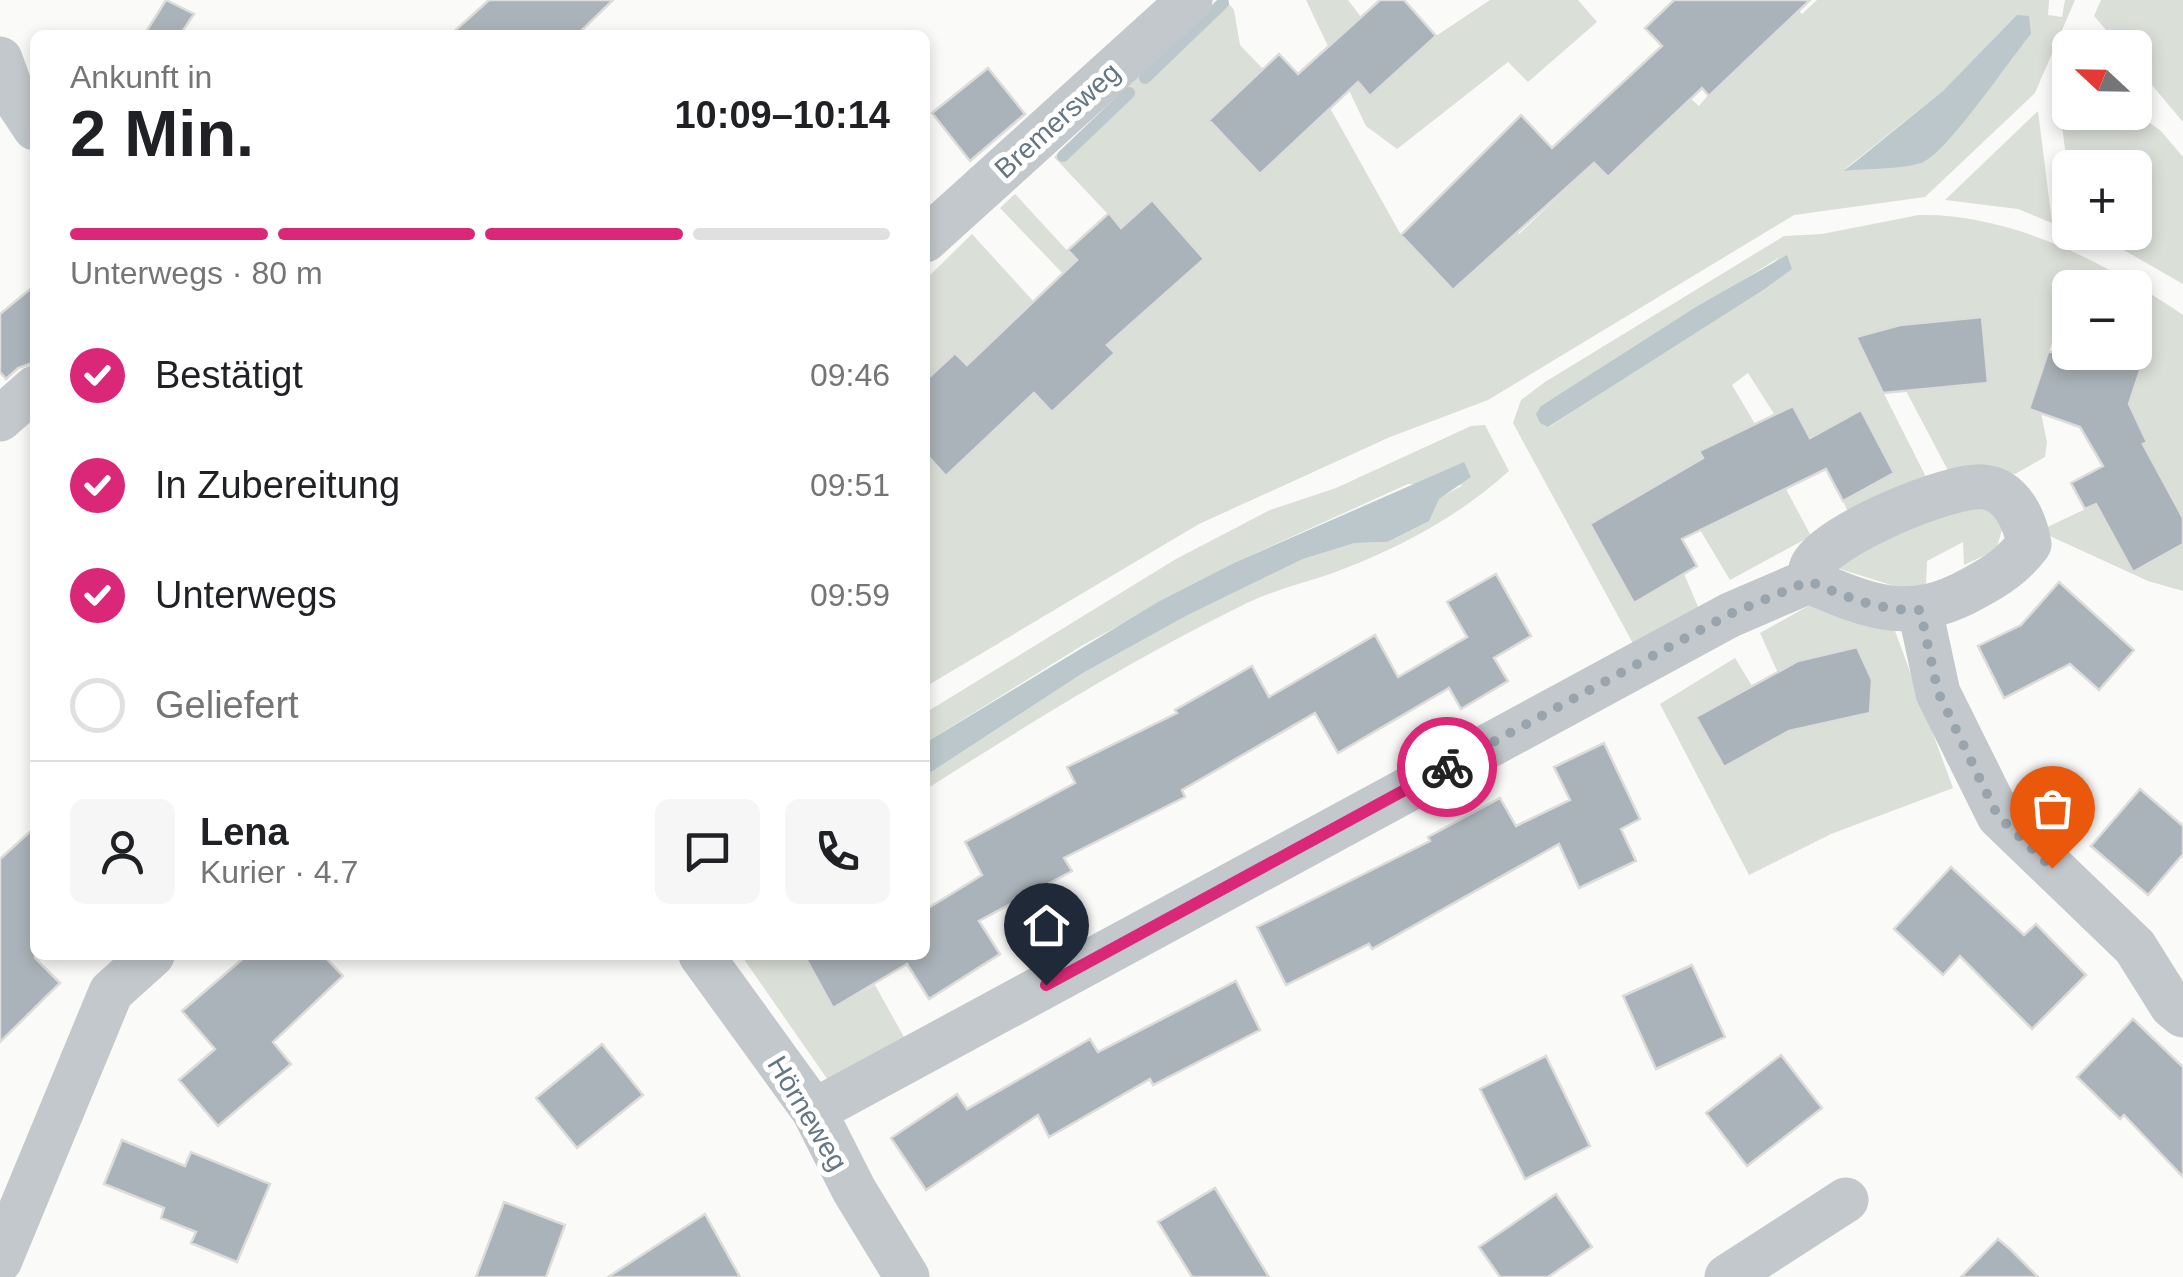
<!DOCTYPE html>
<html lang="de">
<head>
<meta charset="utf-8">
<style>
  :root { --surface:#fff; --page:#f6f6f6; --text:#202124; --muted:#757577; --line:#e0e0e0; --accent:#db2777 }
  body { margin:0; font-family:Helvetica,sans-serif; background:var(--page); color:var(--text); height:100vh; display:flex; flex-direction:column; font-size:38px; white-space:nowrap }
  * { box-sizing:border-box; margin:0 }
  p { font-size:32px; color:var(--muted) }
  .icon { flex:none; width:55px; height:55px; fill:none; stroke:currentColor; stroke-width:2; stroke-linecap:round; stroke-linejoin:round }
  .map { position:relative; flex:1; overflow:hidden }
  .panel { position:absolute; left:30px; top:30px; width:900px; height:930px; display:flex; flex-direction:column; background:var(--surface); border-radius:15px; box-shadow:0 5px 15px #0003 }
  .panel>* { flex:none }
  .needle { width:65px; rotate:292deg }
  .buttons { position:absolute; left:2052px; top:30px; display:grid; gap:20px }
  .buttons a { display:grid; place-items:center; width:100px; height:100px; border-radius:15px; background:var(--surface); box-shadow:0 5px 15px #0003; font-size:50px }
  .pin { position:absolute; display:grid; place-items:center; width:85px; height:85px; color:#fff; margin:-102px -42px; border-radius:50% 50% 50% 0; rotate:-45deg; box-shadow:0 0 10px #0007 }
  .pin .icon { rotate:45deg }
  .courier { position:absolute; display:grid; place-items:center; width:100px; height:100px; margin:-50px; border:8px solid #db2777; border-radius:50%; background:#fff; color:#222; box-shadow:0 2px 12px #0007 }
  .summary em { font-style:normal; font-weight:700 }
  .summary div { display:flex; flex-direction:column-reverse }
  .summary { display:flex; align-items:center; justify-content:space-between; height:170px; padding:0 40px }
  h1 { font-size:65px; font-weight:700; line-height:75px }
  .bar { display:grid; grid-template-columns:repeat(4,1fr); gap:15px 10px; align-content:center; height:120px; padding:0 40px }
  .bar i { height:12px; border-radius:8px; background:var(--line) }
  .bar .active { background:var(--accent) }
  .bar p { grid-column:span 4 }
  .line { display:flex; align-items:center; gap:25px; padding:0 40px; border-top:2px solid var(--line) }
  .line div { flex:1 }
  .round { display:grid; place-items:center; flex:none; width:105px; height:105px; border-radius:15px; background:var(--page) }
  ol { padding:0 40px; list-style:none }
  li { display:flex; align-items:center; gap:30px; height:110px }
  li p { margin-inline-start:auto }
  li .icon { padding:10px; border-radius:50%; background:var(--accent); color:#fff; stroke-width:4 }
  li:last-child { color:var(--muted) }
  li i { width:55px; height:55px; border:5px solid var(--line); border-radius:50% }
  .map>svg:first-child { display:block }
  .green { fill:#dadfd7; fill-rule:evenodd }
  .water { fill:#bbc7cb }
  .lines { fill:none; stroke-linecap:round; stroke-linejoin:round }
  .stream { stroke:#bbc7cb; stroke-width:12 }
  .building { fill:#aab3b9; stroke:#dcdcda; stroke-width:2.5 }
  .minor { stroke:#c3c8cc; stroke-width:45 }
  .done { stroke:#99a4ac; stroke-width:10; stroke-dasharray:0 18 }
  .route { stroke:#db2777; stroke-width:12 }
  .labels { text-anchor:middle; stroke-width:10; stroke-linejoin:round; paint-order:stroke }
  .street-label { font-size:28px; fill:#657683; stroke:#fff }
</style>
</head>
<body>
<div class="map">
<svg width="2183" height="1277" viewBox="0 0 2183 1277">
  <rect width="100%" height="100%" fill="#fafaf8"/>
  <path class="green" d="M1217,0h9l8,10 6,35 23,24 -54,52 51,53 70,-66 71,127 98,-21 20,20 75,-71 14,14 83,-78 8,7 89,-106 14,14 15,-14h232l-1,15 14,2 3,-17h10l-40,93 -110,104 -131,18 -306,185 -98,37 -191,87 -274,163v-234l22,23 65,-63 -57,-60 -30,28v-101l47,-46 62,68 18,109 62,-58 -55,-60 10,-13 -69,-72 15,-14 118,128 71,-63 -52,-58 -31,27 -67,-71zM2031,34l-38,45 -148,90 99,-79z
    M1306,0h42l13,17 -34,30 44,48 65,-59 54,-36h88l19,22 -69,60 -20,-20 -111,87 -31,-23z
    M2101,0h82v122l-48,-57v-17l-14,-1 -27,-31z
    M2070,83v29h65l26,19 22,26v127l-89,-51 41,-1v-64h-65v17l-10,-73z
    M2038,111l14,112 -34,-14 -73,-9z
    M1919,215c93,-2 189,49 264,100v203l-25,-47 -39,-13 28,-16 -13,-27 -24,-8 10,-13 15,-8 9,-27 -18,-6 9,-1v-64h-65v45l-13,-4 -28,79 12,5 6,29 -2,15 -30,17 -25,-6 -39,8 -45,-85 82,-8 -6,-65 -82,7 -44,13 71,141 -76,40 -8,-18 51,-28 -33,-62 -51,27 -34,-21 -28,-44 -16,12 23,39 -55,27 30,64 56,-26 25,47 -81,44 -61,-102 -79,46 44,78 50,-28 18,42 -66,33 -123,-226 8,-23 24,-18 239,-146 38,-2zM1780,257l-72,65 -159,105 -8,-21z
    M1485,425l24,46c-52,47 -110,77 -176,102 -29,10 -59,17 -86,30 -113,55 -217,120 -322,187v-14l158,-103 103,-57 117,-57 52,-16 32,-1 51,-43 25,-14 -55,-1 -172,78 -153,83 -158,98v-30l251,-154 94,-49 66,-22 135,-62z
    M1967,504l26,7 10,16 -7,23 -32,15 -1,-23 -36,19 -1,24 -22,4 -64,-20v-7l70,-37z
    M2096,504l37,67 50,-27v47l-35,-10 -109,-50z
    M1812,604l83,27 58,157 -122,46 -82,41 -89,-171 75,-46 17,28 -55,31 27,50 66,-36 -3,-38 -27,-60z
    M741,955h63l30,52 41,-22 29,52 -76,43z"/>
  <path class="water" d="M2017,15l12,1 2,18c-22,26 -85,121 -110,129 -23,7 -54,5 -77,8l100,-81z
    M1787,255l5,14 -29,21 -215,137 -8,-4 -4,-9 5,-8 155,-99z
    M1464,462l7,15 -32,22 -10,22 -42,21 -32,1 -52,16 -117,57 -103,57 -158,103v-33l233,-141 78,-40z"/>
  <g class="lines">
    <path class="stream" d="M1145,78l78,-75
      M1063,156l66,-63"/>
  </g>
  <path class="building" d="M166,0l28,14 -14,21h-36z
    M489,0h124l-36,35h-127z
    M1380,0h24l32,36 -66,60 -12,-14 -98,92 -51,-54 70,-66 19,20z
    M1674,0h136l-101,96 -7,-8 -94,89 -14,-14 -141,127 -52,-55 120,-120 31,33 110,-102 -17,-18z
    M988,68l37,46 -55,47 -38,-48z
    M1152,200l52,59 -97,86 8,8 -63,59 -18,-19 -88,83 -21,-23v-72l30,-28 12,12 110,-105 -9,-10 41,-37 12,15z
    M35,285v77l-17,6 -12,11 -6,-7v-58z
    M1982,317l6,66 -105,10 -27,-56 44,-12z
    M2048,352h78l18,7 -15,45 18,38 -4,2 40,74v26l-50,28 -37,-68 -11,5 -14,-26 32,-17 -23,-39 -51,-18z
    M1793,406l17,32 51,-28 33,63 -51,28 -17,-32 -144,70 15,27 -63,37 -44,-79 113,-66 -4,-7z
    M1496,574l35,62 -37,22 14,23 -47,28 -12,-21 -111,65 -23,-40 -133,77 3,7 -121,61 8,13 -93,50 21,33 -71,45 -22,-35 -74,44 -29,-53h121v-45l57,-35 -17,-33 110,-59 -8,-16 110,-54 -2,-3 77,-44 17,31 106,-62 23,42 69,-40 -20,-35z
    M2059,582l75,68 -35,40 -29,-26 -66,34 -26,-52 43,-21z
    M1857,647l15,33 -2,33 -81,18 -65,36 -28,-50 102,-56z
    M1604,743l36,76 -19,10 15,32 -57,27 -20,-44 -187,105 -3,-5 -83,41 -29,-58 173,-86 -2,-4 72,-39 16,28 54,-26 -16,-33z
    M2140,789l43,37v28l-35,41 -57,-49z
    M35,827v131l25,25 -60,59v-183z
    M1951,867l73,68 12,-11 50,51 -54,54 -72,-73 -17,19 -49,-46z
    M247,955h76l20,21 -70,66 18,22 -73,62 -39,-46 36,-31 -33,-38z
    M1692,965l33,72 -69,32 -33,-73z
    M1236,981l24,49 -107,55 -3,-6 -101,58 -11,-22 -112,75 -35,-52 66,-44 10,15 123,-70 8,13z
    M2133,1019l50,48v110l-59,-62 -4,4 -43,-42z
    M602,1044l41,51 -66,53 -41,-50z
    M1781,1055l41,53 -75,58 -41,-53z
    M1546,1056l44,90 -65,33 -45,-90z
    M122,1140l63,26 6,-14 79,32 -33,78 -46,-19 5,-11 -35,-14 3,-10 -60,-24z
    M1215,1188l54,89h-77l-34,-55z
    M1556,1194l36,53 -44,30h-48l-21,-30z
    M504,1202l61,23 -19,52h-70z
    M705,1214l35,63h-132z
    M1998,1239l13,11 27,27h-77z"/>
  <g class="lines">
    <path class="minor" d="M0,59l13,36 22,33
      M925,240l265,-240
      M0,419l35,-31
      M1920,610l18,83 61,123 136,131 37,59 11,9
      M701,955l113,156 40,79 53,87
      M814,1111l916,-496 79,-34c63,27 101,43 165,7 24,-13 39,-23 55,-44 -4,-23 -17,-54 -45,-57 -34,-4 -156,48 -172,79 -2,4 -2,10 -3,15
      M0,1260l111,-268 41,-37
      M1727,1277l119,-77"/>
  </g>
  <g class="lines">
    <path class="done" d="M1447,767l283,-153 79,-33c37,16 70,30 111,29l18,82 49,102 11,22 54,52"/>
    <path class="route" d="M1046,985l401,-218"/>
  </g>
  <g class="labels">
    <g class="street-label">
      <text transform="translate(1057 120) rotate(-42)" y="10">Bremersweg</text>
      <text transform="translate(808 1113) rotate(59)" y="10">Hörneweg</text>
    </g>
  </g>
</svg>
<div class="buttons">
<a><svg class="needle" viewBox="-14 -14 28 28"><path d="M0-13l5 13h-10z" fill="#e53935"/><path d="M0 13l5-13h-10z" fill="#757577"/></svg></a>
<a>+</a>
<a>−</a>
</div>
<div class="pin" style="left:2052px;top:868px;background:#ea580c"><svg class="icon" aria-label="bag" viewBox="0 0 24 24"><path d="M5 8h14l-1 12H6zM9 8a3 3 0 0 1 6 0"/></svg></div>
<div class="pin" style="left:1046px;top:985px;background:#1f2937"><svg class="icon" aria-label="home" viewBox="0 0 24 24"><path d="M3 11l9-7 9 7M6 9v11h12V9"/></svg></div>
<div class="courier" style="left:1447px;top:767px"><svg class="icon" aria-label="bike" viewBox="0 0 24 24"><circle cx="6" cy="16" r="4"/><circle cx="18" cy="16" r="4"/><path d="M6 16l4-8h5l3 8M10 8l3 8H6M13 5h3"/></svg></div>
<section class="panel">
<div class="summary"><div><h1>2 Min.</h1><p>Ankunft in</p></div><em>10:09–10:14</em></div>
<div class="bar"><i class="active"></i><i class="active"></i><i class="active"></i><i></i><p>Unterwegs · 80 m</p></div>
<ol>
<li><svg class="icon" aria-label="check" viewBox="0 0 24 24"><path d="M5 12l5 5 9-10"/></svg>Bestätigt<p>09:46</p></li>
<li><svg class="icon" aria-label="check" viewBox="0 0 24 24"><path d="M5 12l5 5 9-10"/></svg>In Zubereitung<p>09:51</p></li>
<li><svg class="icon" aria-label="check" viewBox="0 0 24 24"><path d="M5 12l5 5 9-10"/></svg>Unterwegs<p>09:59</p></li>
<li><i></i>Geliefert</li>
</ol>
<div class="line" style="height:180px"><a class="round"><svg class="icon" aria-label="person" viewBox="0 0 24 24"><circle cx="12" cy="8" r="4"/><path d="M4 21q1-7 8-7t8 7"/></svg></a><div><b>Lena</b><p>Kurier · 4.7</p></div><a class="round"><svg class="icon" aria-label="chat" viewBox="0 0 24 24"><path d="M4 5h16v11H9l-5 4z"/></svg></a><a class="round"><svg class="icon" aria-label="phone" viewBox="0 0 24 24"><path d="M5 4h4l2 5-3 2q2 4 5 5l2-3 5 2v4C11 20 4 13 5 4z"/></svg></a></div>
</section>
</div>
</body>
</html>
